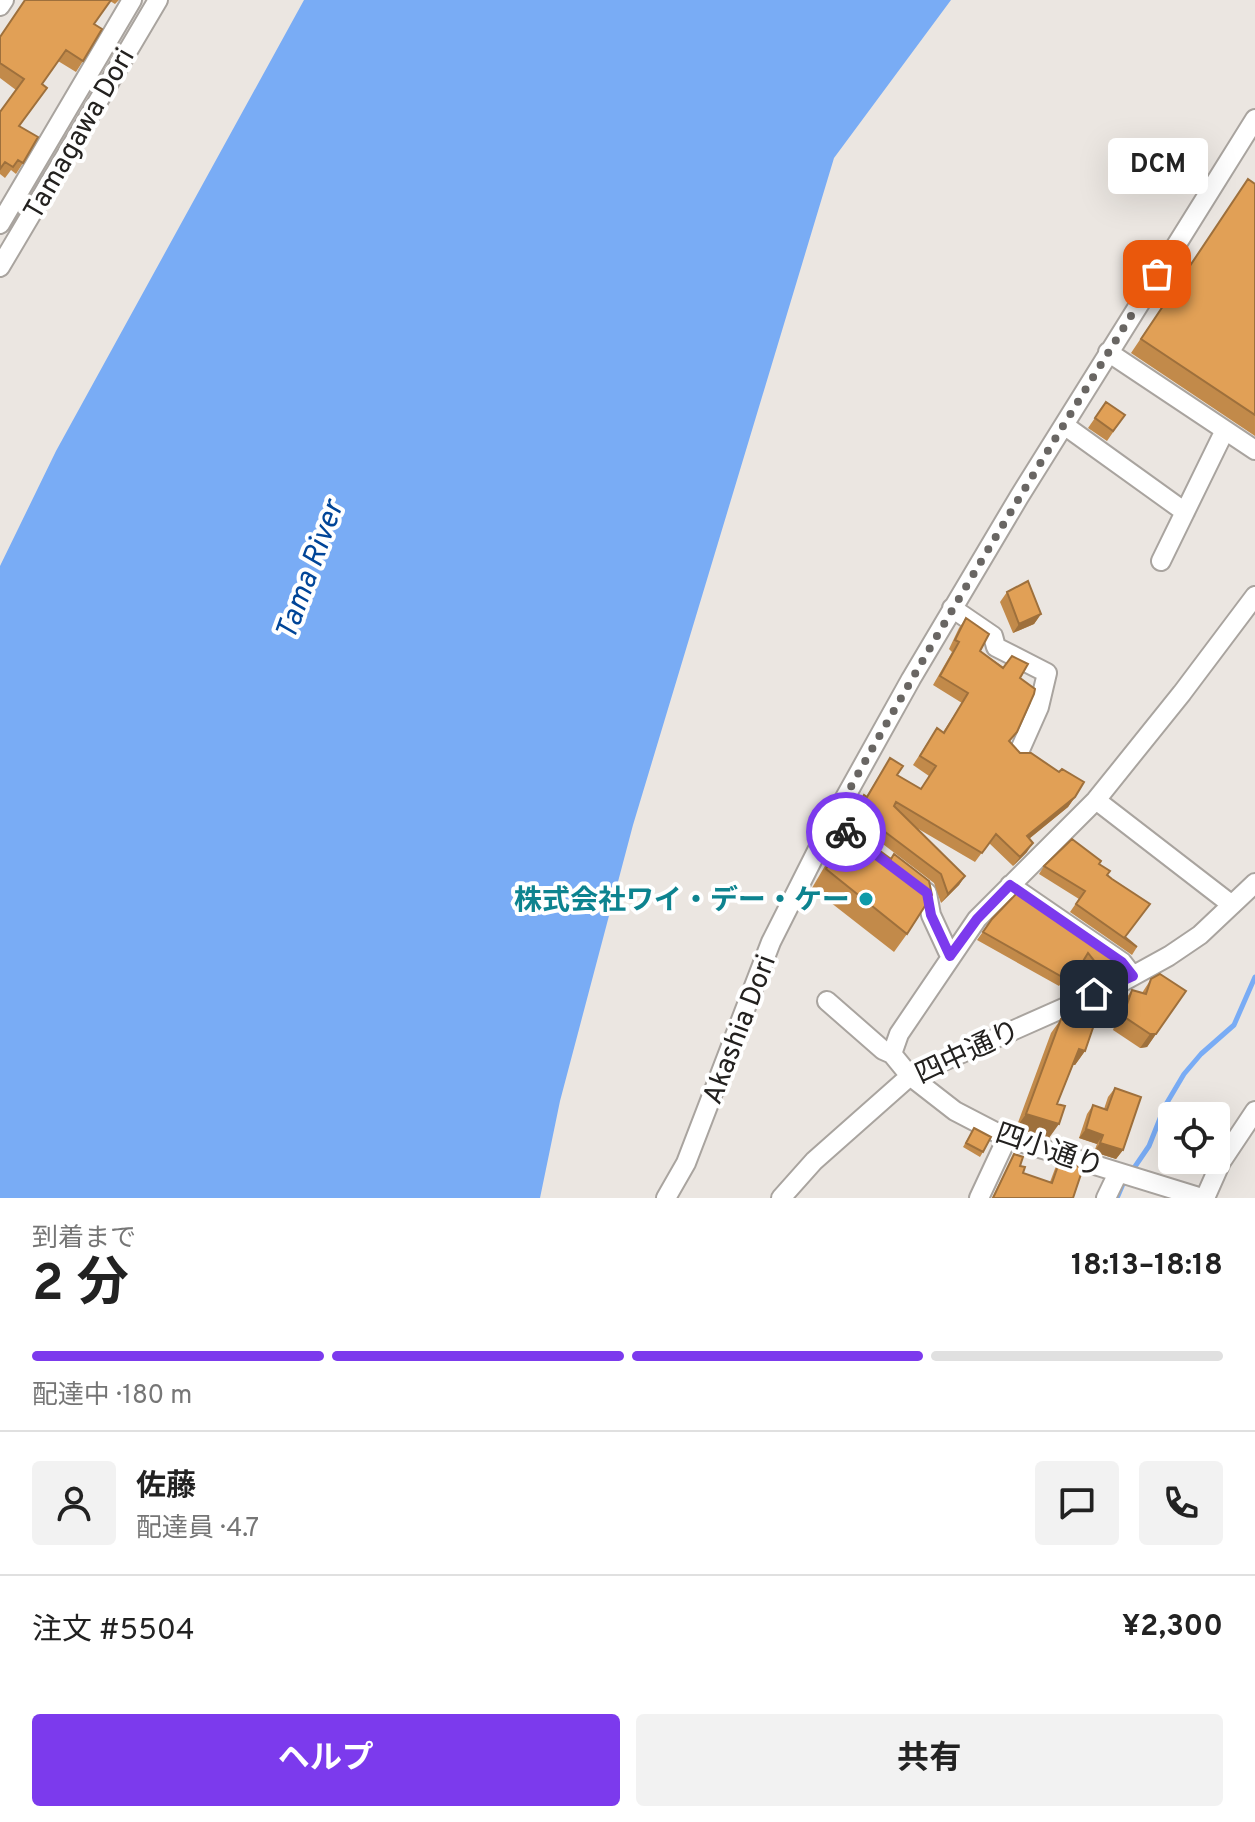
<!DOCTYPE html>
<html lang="ja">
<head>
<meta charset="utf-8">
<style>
  :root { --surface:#fff; --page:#f2f2f2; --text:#222; --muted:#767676; --line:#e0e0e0; --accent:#7c3aed }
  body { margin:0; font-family:Overpass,"Noto Sans JP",sans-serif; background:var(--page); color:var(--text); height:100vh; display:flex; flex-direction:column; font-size:30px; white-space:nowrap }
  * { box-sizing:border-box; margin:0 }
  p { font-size:26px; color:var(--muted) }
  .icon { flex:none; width:44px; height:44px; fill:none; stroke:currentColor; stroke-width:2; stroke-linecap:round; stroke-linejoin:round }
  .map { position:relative; height:1198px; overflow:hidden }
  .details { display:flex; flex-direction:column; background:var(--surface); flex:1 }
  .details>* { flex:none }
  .fabs { position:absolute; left:1158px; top:1102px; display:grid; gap:16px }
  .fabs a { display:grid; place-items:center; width:72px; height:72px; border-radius:8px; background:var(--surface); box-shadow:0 8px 32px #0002; font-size:40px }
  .pin { position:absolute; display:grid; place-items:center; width:68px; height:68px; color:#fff; margin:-34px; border-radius:16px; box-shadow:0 4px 12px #0006 }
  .courier { position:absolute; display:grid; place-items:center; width:80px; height:80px; margin:-40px; border:6px solid #7c3aed; border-radius:50%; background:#fff; color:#222; box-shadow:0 2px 10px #0007 }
  .bubble { position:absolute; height:56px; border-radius:8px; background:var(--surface); box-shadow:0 8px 32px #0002; font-size:26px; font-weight:700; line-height:56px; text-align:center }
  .head em { font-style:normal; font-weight:700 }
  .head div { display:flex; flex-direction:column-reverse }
  .head { display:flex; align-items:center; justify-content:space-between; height:136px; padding:0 32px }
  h1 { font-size:52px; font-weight:700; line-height:60px }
  .bar { display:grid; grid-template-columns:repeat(4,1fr); gap:12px 8px; align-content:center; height:96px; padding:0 32px }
  .bar i { height:10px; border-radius:6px; background:var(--line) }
  .bar .active { background:var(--accent) }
  .bar p { grid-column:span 4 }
  .line { display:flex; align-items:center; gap:20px; padding:0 32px; border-top:2px solid var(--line) }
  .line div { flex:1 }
  .round { display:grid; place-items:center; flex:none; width:84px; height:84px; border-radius:8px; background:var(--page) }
  .primary-button { display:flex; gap:16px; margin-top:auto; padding:16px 32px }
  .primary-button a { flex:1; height:92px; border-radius:8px; background:var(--accent); color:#fff; font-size:32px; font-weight:700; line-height:92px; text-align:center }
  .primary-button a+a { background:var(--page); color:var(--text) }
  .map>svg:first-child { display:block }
  .water { fill:#79acf5 }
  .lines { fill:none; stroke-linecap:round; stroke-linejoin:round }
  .stream { stroke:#79acf5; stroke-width:5 }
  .minor-casing { stroke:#a9a49f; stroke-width:22 }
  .minor { stroke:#fff; stroke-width:18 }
  .wall { fill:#c28a4a }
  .shaded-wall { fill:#9e703c }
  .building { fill:#e1a056; stroke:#9e703c; stroke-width:2 }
  .done { stroke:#696663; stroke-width:8; stroke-dasharray:0 14.4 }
  .route { stroke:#7c3aed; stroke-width:10 }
  .culture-dot { fill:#0f9aa8; stroke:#fff; stroke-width:3 }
  .labels { text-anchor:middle; stroke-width:8; stroke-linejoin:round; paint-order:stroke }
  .street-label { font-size:28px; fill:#23211f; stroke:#fff }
  .culture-label { font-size:28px; font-weight:bold; fill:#0d838f; stroke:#fff; text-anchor:end }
  .water-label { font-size:30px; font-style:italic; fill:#004598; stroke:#fff }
</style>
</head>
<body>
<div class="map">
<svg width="1255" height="1198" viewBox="0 0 1255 1198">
  <rect width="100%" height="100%" fill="#ebe6e1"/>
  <path class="water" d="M304,0h647l-117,158 -201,667 -73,276 -20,97h-540v-632l56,-115z"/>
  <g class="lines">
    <path class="stream" d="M1134,1168l15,-22 16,-40 19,-32 17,-20 33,-29 21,-48
      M1117,1198l6,-14"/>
    <defs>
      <path id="minor" d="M0,6l4,-6
        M0,224l132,-224
        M0,267l158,-267
        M1108,352l147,98
        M1064,425l121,87
        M1161,561l64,-131
        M952,608l41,28 3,11 51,26 -8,34 -20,45
        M1096,800l136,105
        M914,883l13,10 4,22 19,41
        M1010,885l112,77 11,14
        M827,1001l56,49 9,4
        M666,1198l20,-35 85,-221 61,-121 79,-142 108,-182 236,-378
        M781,1198l33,-37 96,-85 210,-93 49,-27 31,-21 55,-52
        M979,1198l28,-60
        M1106,1198l12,-25
        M1202,1198l-195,-60 -52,-27 -45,-35 -18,-22 7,-20 78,-115 119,-119 86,-107 73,-97
        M1205,1198l16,-36 34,-51"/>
    </defs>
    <use href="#minor" class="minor-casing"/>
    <use href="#minor" class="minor"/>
  </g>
  <path class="wall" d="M25,0h94l-4,4 -5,-3 -16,23 -11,37 -7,11 -18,-11 -16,23 -22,42 3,37 -7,11 -5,-4 -6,8 -5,-4v-62l16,-22 -16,-12v-41z
    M1248,179l7,5v252l-124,-83z
    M1106,402l19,13 -18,26 -19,-13z
    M1007,592l34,22 -7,10 -21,9 -13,-31z
    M966,618l14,33 40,27 -10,64 10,11 55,44 -7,10 -39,32 -2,13 -14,14 -24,-23 -14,19 -60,-35 50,49 -6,9 -18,18 -7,-20 -84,-64 14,-24 2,2 24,-39 7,17 24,14 8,-13 -16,-11 24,-37 6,4 19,-29 -29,-18 19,-33 -3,-3 10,-21z
    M849,828l42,31 16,75 -13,18 -82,-64 24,-41z
    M1099,864l13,15 13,58 12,10 -5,8 -62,-43 9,-13 -40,-25 5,-8z
    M1017,893l94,76 -17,7 -11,-15 -15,23 -6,-2 -3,4 -82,-46 15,-21z
    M1151,979l35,12 -39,56 -7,1 -27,-18 9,-26 10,-14 10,3z
    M1072,1015l13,36 -10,14h-2l-16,39 -8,34 -33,-10 35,-95 10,-14 7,2z
    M1115,1088l8,62 -7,9 -22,-7 3,-8 -18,-6 8,-24 6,-9 11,4 4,-12z
    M974,1128l9,24 -3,5 -17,-10z
    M1014,1154l9,19 27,9 6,-16 4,-6 13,38h-81z"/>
  <path class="shaded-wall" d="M1041,614l-7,10 -21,9 6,-9z
    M1075,797l-7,10 -48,39 7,-10z
    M1033,843l-6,9 -14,14 7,-9z
    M965,876l-6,9 -18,18 7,-9z
    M1117,962l-6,7 -17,7 6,-8z
    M1067,974l7,2 -6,8 -6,-2z
    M1150,1034h6l-9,13 -7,1z
    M1079,1049l6,2 -10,14 -6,-2z
    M1026,1114l33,10 -10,14 -33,-10z
    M1086,1129l17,6 -6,9 -18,-6z
    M1100,1143l23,7 -7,9 -22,-7z"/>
  <path class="building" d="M25,0h86l-17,24 8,5 -19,32 -17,-11 -24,34 5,4 -28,38 19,11 -15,26 -5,-3 -5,7 -8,-5 -5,7v-57l24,-33 -24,-16v-26z
    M1248,179l7,5v231l-114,-76z
    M1106,402l19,13 -12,16 -18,-13z
    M1028,581l13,33 -22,10 -12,-32z
    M966,618l23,16 -9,17 23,17 9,-12 16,8 -8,14 15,11 -1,5 -17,38 -8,9 11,12h11l28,19 3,-3 22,13 -9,15 -48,39 6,7 -13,14 -24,-23 -14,19 -86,-51 -2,4 71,70 -17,18 -7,-20 -85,-64 8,-15 3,2 23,-39 13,8 -6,9 24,14 15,-23 -16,-10 17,-28 7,5 24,-40 -28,-17 19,-34 -4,-2z
    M849,828l42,31 3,-5 35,27 3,14 -25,39 -81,-65z
    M1072,839l29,22 -2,3 11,7 -3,4 5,4 38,25 -25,33 12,10 -61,-43 9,-13 -41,-25z
    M1017,893l100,69 -17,6 -12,-15 -14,23 -7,-2 -3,4 -81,-46 9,-13z
    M1160,974l26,17 -30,43h-6l-27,-18 9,-26 14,4 5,-15z
    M1077,1013l19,6 -11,32 -6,-2 -22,55 8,2 -6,18 -33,-10 35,-95 8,2 3,-6z
    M1115,1088l26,9 -18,53 -23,-7 3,-8 -17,-6 7,-24 14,5z
    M974,1128l17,9 -8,15 -17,-9z
    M1014,1154l9,3 -3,9 5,1 -2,6 29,10 8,-23 23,8 -10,30h-80z"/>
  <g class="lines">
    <path class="done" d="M846,832l-14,-11c102,-186 213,-367 325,-547"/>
    <path class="route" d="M846,832l81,61 4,22 19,41 27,-37 33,-34 112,77 11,14 -39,18"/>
  </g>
  <circle class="culture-dot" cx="866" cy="899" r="8"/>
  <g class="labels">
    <g class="street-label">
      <text transform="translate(78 133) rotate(-60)" y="10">Tamagawa Dori</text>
      <text transform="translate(738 1029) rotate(-69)" y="10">Akashia Dori</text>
      <text transform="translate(967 1051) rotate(-25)" y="10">四中通り</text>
      <text transform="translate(1050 1149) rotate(19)" y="10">四小通り</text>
    </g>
    <g class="culture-label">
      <text x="850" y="909">株式会社ワイ・デー・ケー</text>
    </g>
    <g class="water-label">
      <text transform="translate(309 570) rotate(-70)" y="10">Tama River</text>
    </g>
  </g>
</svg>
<div class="fabs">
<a><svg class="icon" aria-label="locate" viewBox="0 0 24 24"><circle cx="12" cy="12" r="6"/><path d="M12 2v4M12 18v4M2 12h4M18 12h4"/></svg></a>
</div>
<div class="pin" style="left:1157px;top:274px;background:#ea580c"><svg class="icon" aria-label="bag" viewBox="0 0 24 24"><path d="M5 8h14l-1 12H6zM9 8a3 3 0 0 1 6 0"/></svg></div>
<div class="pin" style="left:1094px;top:994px;background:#1f2937"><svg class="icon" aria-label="home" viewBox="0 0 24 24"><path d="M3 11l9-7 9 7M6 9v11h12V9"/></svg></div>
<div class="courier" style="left:846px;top:832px"><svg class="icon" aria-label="bike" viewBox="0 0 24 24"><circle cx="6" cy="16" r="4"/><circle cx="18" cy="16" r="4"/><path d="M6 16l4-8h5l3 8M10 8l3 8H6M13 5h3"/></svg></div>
<div class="bubble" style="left:1108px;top:138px;width:100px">DCM</div>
</div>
<section class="details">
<div class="head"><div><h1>2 分</h1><p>到着まで</p></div><em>18:13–18:18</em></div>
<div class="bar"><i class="active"></i><i class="active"></i><i class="active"></i><i></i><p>配達中 · 180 m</p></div>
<div class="line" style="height:144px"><a class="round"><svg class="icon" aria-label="person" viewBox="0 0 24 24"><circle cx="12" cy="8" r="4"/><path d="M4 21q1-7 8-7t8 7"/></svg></a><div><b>佐藤</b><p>配達員 · 4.7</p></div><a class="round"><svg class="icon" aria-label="chat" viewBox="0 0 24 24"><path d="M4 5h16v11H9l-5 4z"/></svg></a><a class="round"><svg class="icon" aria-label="phone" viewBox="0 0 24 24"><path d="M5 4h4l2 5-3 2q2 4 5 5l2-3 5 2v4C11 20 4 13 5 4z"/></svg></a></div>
<div class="line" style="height:104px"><div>注文 #5504</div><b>¥2,300</b></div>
<div class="primary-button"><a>ヘルプ</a><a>共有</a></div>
</section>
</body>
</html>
